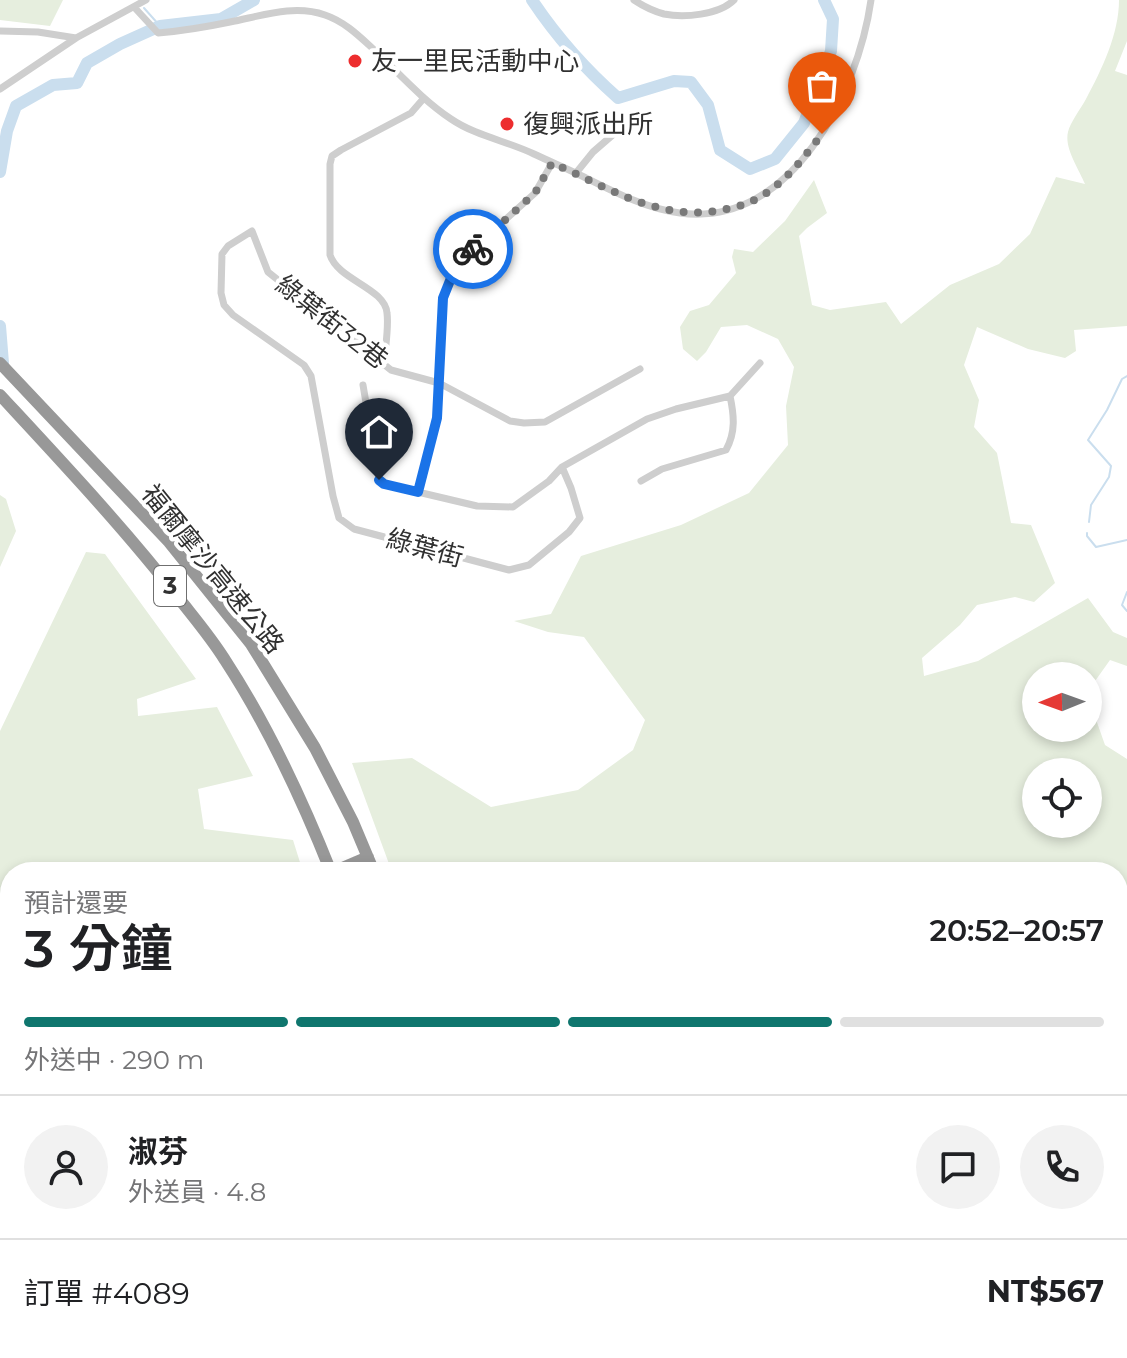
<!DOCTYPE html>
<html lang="zh-TW">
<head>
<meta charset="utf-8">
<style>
  :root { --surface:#fff; --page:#f2f2f2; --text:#202124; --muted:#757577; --line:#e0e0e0; --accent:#0f766e }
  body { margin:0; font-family:Montserrat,"Noto Sans TC",sans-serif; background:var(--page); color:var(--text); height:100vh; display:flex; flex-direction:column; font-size:30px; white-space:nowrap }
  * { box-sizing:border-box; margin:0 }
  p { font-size:26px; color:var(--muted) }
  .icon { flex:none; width:44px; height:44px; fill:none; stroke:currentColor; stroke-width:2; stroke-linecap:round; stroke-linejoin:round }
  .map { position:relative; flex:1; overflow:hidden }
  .drawer { position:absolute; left:0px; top:862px; width:1128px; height:496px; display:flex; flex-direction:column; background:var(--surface); border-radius:32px 32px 0 0; box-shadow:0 4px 12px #0003 }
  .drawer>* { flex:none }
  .needle { width:52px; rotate:269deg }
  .buttons { position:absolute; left:1022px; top:662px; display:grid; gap:16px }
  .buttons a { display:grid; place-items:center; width:80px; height:80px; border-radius:50%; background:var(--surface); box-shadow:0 4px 12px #0003; font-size:40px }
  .pin { position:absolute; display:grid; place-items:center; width:68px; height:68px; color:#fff; margin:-82px -34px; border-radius:50% 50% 50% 0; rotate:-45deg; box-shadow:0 0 8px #0007 }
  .pin .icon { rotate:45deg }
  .courier { position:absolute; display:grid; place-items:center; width:80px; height:80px; margin:-40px; border:6px solid #1a73e8; border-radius:50%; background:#fff; color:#222; box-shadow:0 2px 10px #0007 }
  .head em { font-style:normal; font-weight:600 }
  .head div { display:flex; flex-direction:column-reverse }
  .head { display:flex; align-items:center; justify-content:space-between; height:136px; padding:0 24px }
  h1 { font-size:52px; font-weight:600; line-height:60px }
  .bar { display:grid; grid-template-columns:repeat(4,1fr); gap:12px 8px; align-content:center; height:96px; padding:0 24px }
  .bar i { height:10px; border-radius:6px; background:var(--line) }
  .bar .active { background:var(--accent) }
  .bar p { grid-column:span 4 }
  .line { display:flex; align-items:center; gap:20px; padding:0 24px; border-top:2px solid var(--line) }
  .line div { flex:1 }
  .round { display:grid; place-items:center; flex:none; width:84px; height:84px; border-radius:42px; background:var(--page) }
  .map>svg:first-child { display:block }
  .green { fill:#e6eede; fill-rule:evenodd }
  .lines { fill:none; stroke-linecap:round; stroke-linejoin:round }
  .stream { stroke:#cadeee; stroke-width:2 }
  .river { stroke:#cadeee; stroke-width:12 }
  .highway-tunnel { stroke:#d6d6d6; stroke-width:12; stroke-dasharray:12 6; stroke-linecap:butt }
  .street { stroke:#cecece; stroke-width:7 }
  .highway { stroke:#989898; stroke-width:12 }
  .done { stroke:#797979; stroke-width:8; stroke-dasharray:0 14.4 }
  .route { stroke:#1a73e8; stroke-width:10 }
  .poi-dot { fill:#ed2d2e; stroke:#fff; stroke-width:3 }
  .labels { text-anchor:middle; stroke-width:8; stroke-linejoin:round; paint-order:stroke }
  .shield { fill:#fff; stroke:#6f6f6f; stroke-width:2 }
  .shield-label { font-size:24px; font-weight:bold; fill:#313131 }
  .poi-label { font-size:26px; fill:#313131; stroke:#fff; text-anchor:start }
  .street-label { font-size:26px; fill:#313131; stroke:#fff }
</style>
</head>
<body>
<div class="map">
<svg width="1127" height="1358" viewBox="0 0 1127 1358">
  <rect width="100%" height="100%" fill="#fff"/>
  <path class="green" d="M0,0h63l-13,26 -50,-6z
    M1119,0h8v41l-12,30 12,4v251l-53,4 2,21 -11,7 -37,-9 -51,-22 -13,38 15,35 -5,27 23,26 14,70 20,2 24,58 -21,19 -19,-5 -38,8 -17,20 -38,33 2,18 54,-15 110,-63 25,34 14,6v28l-17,-6 -22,31v-15h-52v52h52v-31l17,48 22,14v150l-9,7v-44h-726l-40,-109 60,-5 79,49 87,-17 55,-40 12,-30 -61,-83 -36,-5 -34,-11 37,-7 30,-58 100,-31 68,-32 39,-48 -2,-39 8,-39 -16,-28 -31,-14 -26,2 -15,25 -9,9 -14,-12 -3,-22 10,-16 19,-6 27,-32 -4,-16 2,-8 19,3 32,-31 29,-41 13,33 -20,15 -8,8 13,69 18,5 56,-8 15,22 49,-39 49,-21 31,-30 26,-57 29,7c-6,-15 -21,-36 -17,-52 2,-9 13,-24 18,-33 16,-30 33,-65 33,-99zM1036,772h52v52h-52z
    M0,495l6,4 10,32 -16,36z
    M86,552l19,2 91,125 -59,20 1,17 79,-9 36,69 -55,13 6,40 89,11 10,32h-293v253h-10v-394z
    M1127,947v411h-1127v-194l6,4 4,-12v192h1108v-393z"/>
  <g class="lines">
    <path class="stream" d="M144,8l16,18
      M1089,522l2,-17 18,-28 2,-11 -23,-26 19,-30 15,-31 5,-3
      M1087,533v3l9,11 31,-7
      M1127,592l-5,13 5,6
      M1118,954l9,-4"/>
    <path class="river" d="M532,0c24,36 53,69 86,98l56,-17 17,1 17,23 12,45 30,19 25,-10 29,-36 27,-72 2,-32 -9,-19
      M0,172l7,-41 9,-25 37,-21 24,-2 10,-20 33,-19 40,-18 61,-7 33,-19
      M0,326l3,37 -3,1"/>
    <path class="highway-tunnel" d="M484,1348l4,10
      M523,1348l3,10"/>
    <path class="street" d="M634,0c9,6 19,11 30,14 20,4 55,1 70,-14
      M134,7l24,26c24,-2 48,-6 72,-11 31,-6 64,-18 95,-7 18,6 32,19 45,31 26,24 51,53 81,73 25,17 56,22 83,35 17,8 34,15 50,23 30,15 63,32 96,36 112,15 178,-121 191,-213
      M0,31l38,1 38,6
      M0,89l76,-51 70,-38
      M576,173l17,-21 38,-33
      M384,365c1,-17 5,-36 3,-52 -2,-25 -49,-33 -57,-58v-91l2,-8 9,-6 70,-37 13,-15
      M363,385l16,95 5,4 93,22 36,1 36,-26 13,-14 85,-48 29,-10 54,-13
      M730,396l30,-33
      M562,467l9,21 9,30 -11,14 -40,33 -20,5 -155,-41 -15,-11 -6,-22 -22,-120 -7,-11 -71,-50 -9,-10 -3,-12 1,-39 6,-8 24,-15 16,41 123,98 48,13 71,38 14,2 21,-1 95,-53
      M641,481l21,-12 64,-19c10,-18 8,-35 4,-54
      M418,492l19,-74 6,-120 14,-35 78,-70 17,-30"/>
    <path class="highway" d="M0,363l169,179 82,102 64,104 38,74 21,50
      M0,395c62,67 125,134 181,206 15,19 31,38 44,59 43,66 77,139 106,212
      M333,872l35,-15"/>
  </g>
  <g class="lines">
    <path class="done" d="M473,249l62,-56 17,-30c58,25 110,61 175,46 19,-4 35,-11 50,-24 17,-14 31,-33 45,-51"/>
    <path class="route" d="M379,480l5,4 34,8 19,-74 6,-120 14,-35 16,-14"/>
  </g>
  <g class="poi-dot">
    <circle cx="355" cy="61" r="8"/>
    <circle cx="507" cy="124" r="8"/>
  </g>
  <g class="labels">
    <rect class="shield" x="154" y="566" width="32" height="40" rx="6"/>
    <g class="shield-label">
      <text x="170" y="594">3</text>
    </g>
    <g class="poi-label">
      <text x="371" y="70">友一里民活動中心</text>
      <text x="523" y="133">復興派出所</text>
    </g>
    <g class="street-label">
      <text transform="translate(332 322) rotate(38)" y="9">綠葉街32巷</text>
      <text transform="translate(425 548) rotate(15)" y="9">綠葉街</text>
      <text transform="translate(213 569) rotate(51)" y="9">福爾摩沙高速公路</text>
    </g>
  </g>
</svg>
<div class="buttons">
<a><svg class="needle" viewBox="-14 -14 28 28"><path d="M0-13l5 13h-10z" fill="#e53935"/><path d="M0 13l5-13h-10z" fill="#757577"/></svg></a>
<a><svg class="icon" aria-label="locate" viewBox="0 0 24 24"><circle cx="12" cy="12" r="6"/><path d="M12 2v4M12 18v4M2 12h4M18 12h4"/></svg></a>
</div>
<div class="pin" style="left:822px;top:134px;background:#ea580c"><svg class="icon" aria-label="bag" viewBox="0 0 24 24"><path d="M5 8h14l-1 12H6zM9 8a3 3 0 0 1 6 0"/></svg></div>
<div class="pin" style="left:379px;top:480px;background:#1f2937"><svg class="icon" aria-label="home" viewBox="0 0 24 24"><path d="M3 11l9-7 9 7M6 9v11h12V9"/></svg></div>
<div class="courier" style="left:473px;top:249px"><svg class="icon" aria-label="bike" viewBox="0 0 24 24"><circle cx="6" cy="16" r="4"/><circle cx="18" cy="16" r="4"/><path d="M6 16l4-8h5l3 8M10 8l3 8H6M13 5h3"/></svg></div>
<section class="drawer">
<div class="head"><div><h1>3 分鐘</h1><p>預計還要</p></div><em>20:52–20:57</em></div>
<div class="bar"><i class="active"></i><i class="active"></i><i class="active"></i><i></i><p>外送中 · 290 m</p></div>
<div class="line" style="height:144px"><a class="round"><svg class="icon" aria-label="person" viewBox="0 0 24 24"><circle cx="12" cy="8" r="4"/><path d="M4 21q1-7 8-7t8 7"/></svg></a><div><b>淑芬</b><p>外送員 · 4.8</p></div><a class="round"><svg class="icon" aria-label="chat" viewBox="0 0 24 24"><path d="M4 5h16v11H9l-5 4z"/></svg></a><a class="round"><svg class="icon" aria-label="phone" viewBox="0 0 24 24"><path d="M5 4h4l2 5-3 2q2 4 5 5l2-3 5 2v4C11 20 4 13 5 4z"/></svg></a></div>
<div class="line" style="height:104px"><div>訂單 #4089</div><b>NT$567</b></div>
</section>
</div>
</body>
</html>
